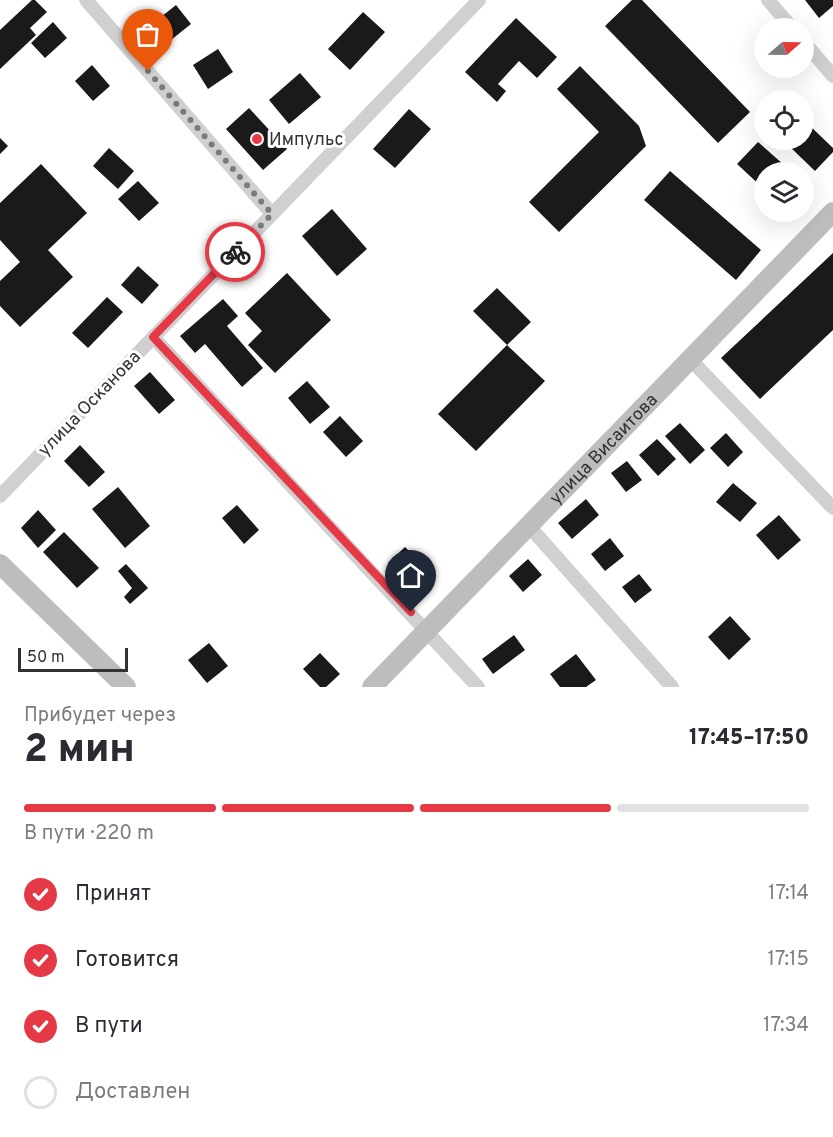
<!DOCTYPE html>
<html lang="ru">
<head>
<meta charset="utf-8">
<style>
  :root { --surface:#fff; --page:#f7f7f7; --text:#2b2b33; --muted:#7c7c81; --line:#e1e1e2; --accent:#e63946 }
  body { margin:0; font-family:Overpass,sans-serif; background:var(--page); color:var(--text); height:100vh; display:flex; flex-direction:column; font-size:22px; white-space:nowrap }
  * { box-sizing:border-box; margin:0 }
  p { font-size:20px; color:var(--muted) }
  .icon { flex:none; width:33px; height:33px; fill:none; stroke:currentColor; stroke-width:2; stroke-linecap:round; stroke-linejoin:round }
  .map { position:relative; height:687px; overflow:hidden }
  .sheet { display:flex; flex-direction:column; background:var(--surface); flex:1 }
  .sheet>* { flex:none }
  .needle { width:39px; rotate:70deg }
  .buttons { position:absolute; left:754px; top:18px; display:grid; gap:12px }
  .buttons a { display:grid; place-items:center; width:60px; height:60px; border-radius:50%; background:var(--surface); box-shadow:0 6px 24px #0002; font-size:30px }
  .scale { position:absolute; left:18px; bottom:15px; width:110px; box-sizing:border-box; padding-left:6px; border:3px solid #333; border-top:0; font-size:16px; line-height:21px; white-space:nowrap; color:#333; -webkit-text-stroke:4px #fff; paint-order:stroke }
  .pin { position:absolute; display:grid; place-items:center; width:51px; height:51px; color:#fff; margin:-62px -26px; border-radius:50% 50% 50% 0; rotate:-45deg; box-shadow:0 0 6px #0007 }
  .pin .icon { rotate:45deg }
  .courier { position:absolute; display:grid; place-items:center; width:60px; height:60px; margin:-30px; border:4px solid #e63946; border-radius:50%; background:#fff; color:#222; box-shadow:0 2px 8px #0007 }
  .headline em { font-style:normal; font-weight:800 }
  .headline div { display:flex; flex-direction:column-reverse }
  .headline { display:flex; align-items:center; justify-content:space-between; height:102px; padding:0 24px }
  h1 { font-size:39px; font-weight:800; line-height:45px }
  .bar { display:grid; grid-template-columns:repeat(4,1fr); gap:9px 6px; align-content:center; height:72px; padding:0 24px }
  .bar i { height:8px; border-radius:4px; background:var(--line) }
  .bar .current { background:var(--accent) }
  .bar p { grid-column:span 4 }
  ol { padding:0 24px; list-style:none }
  li { display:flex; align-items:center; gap:18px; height:66px }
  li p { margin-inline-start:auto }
  li .icon { padding:6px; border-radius:50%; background:var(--accent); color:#fff; stroke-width:4 }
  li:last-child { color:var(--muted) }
  li i { width:33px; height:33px; border:3px solid var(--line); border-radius:50% }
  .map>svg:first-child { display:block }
  .building { fill:#1a1a1a }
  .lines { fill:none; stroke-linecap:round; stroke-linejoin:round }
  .street { stroke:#d0d0d0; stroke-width:14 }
  .secondary { stroke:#bdbdbd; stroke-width:20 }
  .done { stroke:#7a7a7a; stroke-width:6; stroke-dasharray:0 10.8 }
  .route { stroke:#e63946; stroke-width:8 }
  .poi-dot { fill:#e63946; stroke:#fff; stroke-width:2 }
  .labels { text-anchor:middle; stroke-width:6; stroke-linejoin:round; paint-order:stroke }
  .poi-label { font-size:18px; fill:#333; stroke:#fff; text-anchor:start }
  .street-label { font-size:18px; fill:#333; stroke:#fff }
</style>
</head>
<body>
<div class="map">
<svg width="833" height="687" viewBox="0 0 833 687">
  <rect width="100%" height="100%" fill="#fff"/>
  <path class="building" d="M32,0h3l12,12 -17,16 6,7 -36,34v-39z
    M632,0h10l108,112 -32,31 -113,-117z
    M805,0h28v6l-14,12z
    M176,5l15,19 -25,20 -15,-19z
    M363,12l22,20 -35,38 -22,-21z
    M516,18l41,39 -20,21 -18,-17 -21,23 8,7 -9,11 -32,-30z
    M53,22l14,16 -22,20 -14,-15z
    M218,49l15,23 -25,17 -15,-24z
    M92,65l18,21 -17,15 -18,-20z
    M580,66l59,60 7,20 -87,86 -30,-30 70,-70 -42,-43z
    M300,73l21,24 -32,27 -20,-24z
    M249,108l38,41 -24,21 -37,-41z
    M409,109l22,20 -36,39 -22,-19z
    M808,124l25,24v4l-18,19 -27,-26 5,-5h11v-12z
    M0,138l8,8 -8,8z
    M758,142l34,30h-27v18l-28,-26z
    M109,148l25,23 -16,18 -25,-23z
    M41,164l46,49 -39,37 25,27 -53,50 -20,-21v-25l20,-19 -20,-22v-37z
    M670,171l91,79 -25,30 -92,-80z
    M138,181l21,22 -20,18 -21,-22z
    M804,184l6,5 -6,7z
    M332,209l35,40 -30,27 -35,-40z
    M833,253v77l-73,69 -39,-41z
    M138,266l21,19 -17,19 -21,-19z
    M287,273l44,47 -56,53 -27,-28 14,-14 -17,-18z
    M497,288l34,34 -24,23 -34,-34z
    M107,297l16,15 -35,36 -16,-15z
    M223,299l15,17 -11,10 36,42 -21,19 -37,-43 -10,9 -15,-17z
    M507,345l38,36 -69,70 -38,-37z
    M150,372l25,28 -16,14 -25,-28z
    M307,381l23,26 -20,17 -22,-26z
    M340,416l23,25 -17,16 -23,-25z
    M680,423l25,27 -15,14 -25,-28z
    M726,433l17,19 -15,15 -18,-19z
    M657,439l19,20 -18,17 -19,-21z
    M80,445l25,27 -16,15 -25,-26z
    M627,461l15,19 -16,12 -15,-19z
    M733,483l24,20 -17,19 -24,-20z
    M118,487l32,39 -25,22 -33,-39z
    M586,499l13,16 -27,24 -14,-16z
    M237,505l22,25 -15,14 -22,-26z
    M38,510l18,20 -18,18 -17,-20z
    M779,515l22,25 -23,20 -22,-25z
    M64,532l35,36 -22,20 -34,-36z
    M610,538l14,18 -19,15 -14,-17z
    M405,547l16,16 -17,16 -16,-16z
    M528,559l14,16 -19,17 -14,-16z
    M126,564l22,24 -18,16 -6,-7 8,-9 -14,-17z
    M639,574l13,16 -17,13 -13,-16z
    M730,616l21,23 -22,21 -21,-23z
    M514,635l11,15 -32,24 -11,-15z
    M209,643l19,23 -21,17 -19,-23z
    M320,653l20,21 -14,13h-6l-17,-18z
    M576,654l20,26 -10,7h-26l-10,-13z"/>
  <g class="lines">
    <path class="street" d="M86,0l186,214
      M768,0l24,28
      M804,42l29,34
      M153,337l325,350
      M690,359l143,149
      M0,496l479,-496
      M528,525l144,162"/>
    <g class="secondary">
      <path d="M0,564l126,123"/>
      <path id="s1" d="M372,687l461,-475"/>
    </g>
  </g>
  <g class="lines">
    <path class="done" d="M148,71l124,143 -37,38"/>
    <path class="route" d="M235,252l-82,85 258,275"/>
  </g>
  <circle class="poi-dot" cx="257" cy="139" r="6"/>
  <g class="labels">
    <g class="poi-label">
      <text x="269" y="145">Импульс</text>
    </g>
    <g class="street-label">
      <text transform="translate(89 403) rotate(-46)" y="6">улица Осканова</text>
      <text dy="6" stroke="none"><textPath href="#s1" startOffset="332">улица Висаитова</textPath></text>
    </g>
  </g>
</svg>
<div class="buttons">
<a><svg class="needle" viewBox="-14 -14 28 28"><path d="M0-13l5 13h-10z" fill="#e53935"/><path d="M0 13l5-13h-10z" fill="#7c7c81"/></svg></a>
<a><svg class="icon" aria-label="locate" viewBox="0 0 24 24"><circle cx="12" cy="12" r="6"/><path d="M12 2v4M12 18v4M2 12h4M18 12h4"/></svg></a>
<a><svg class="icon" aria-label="layers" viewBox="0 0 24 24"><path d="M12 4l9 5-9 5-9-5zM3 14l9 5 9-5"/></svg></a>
</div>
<div class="scale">50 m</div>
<div class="pin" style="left:148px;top:71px;background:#ea580c"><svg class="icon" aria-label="bag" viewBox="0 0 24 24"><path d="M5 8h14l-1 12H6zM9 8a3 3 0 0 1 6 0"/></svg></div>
<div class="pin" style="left:411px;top:612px;background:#1f2937"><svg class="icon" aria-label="home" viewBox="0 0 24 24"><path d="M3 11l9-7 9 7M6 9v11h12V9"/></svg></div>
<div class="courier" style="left:235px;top:252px"><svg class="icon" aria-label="bike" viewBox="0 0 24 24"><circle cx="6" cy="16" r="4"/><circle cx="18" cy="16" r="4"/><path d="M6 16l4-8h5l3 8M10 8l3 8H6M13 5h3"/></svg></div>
</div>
<section class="sheet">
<div class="headline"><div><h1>2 мин</h1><p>Прибудет через</p></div><em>17:45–17:50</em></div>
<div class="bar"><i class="current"></i><i class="current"></i><i class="current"></i><i></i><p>В пути · 220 m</p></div>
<ol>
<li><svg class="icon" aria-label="check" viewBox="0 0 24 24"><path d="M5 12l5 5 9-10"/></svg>Принят<p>17:14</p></li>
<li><svg class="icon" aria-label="check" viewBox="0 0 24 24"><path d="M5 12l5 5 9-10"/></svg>Готовится<p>17:15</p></li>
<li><svg class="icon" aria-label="check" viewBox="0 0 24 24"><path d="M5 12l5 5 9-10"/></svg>В пути<p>17:34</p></li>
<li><i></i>Доставлен</li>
</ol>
</section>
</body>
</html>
